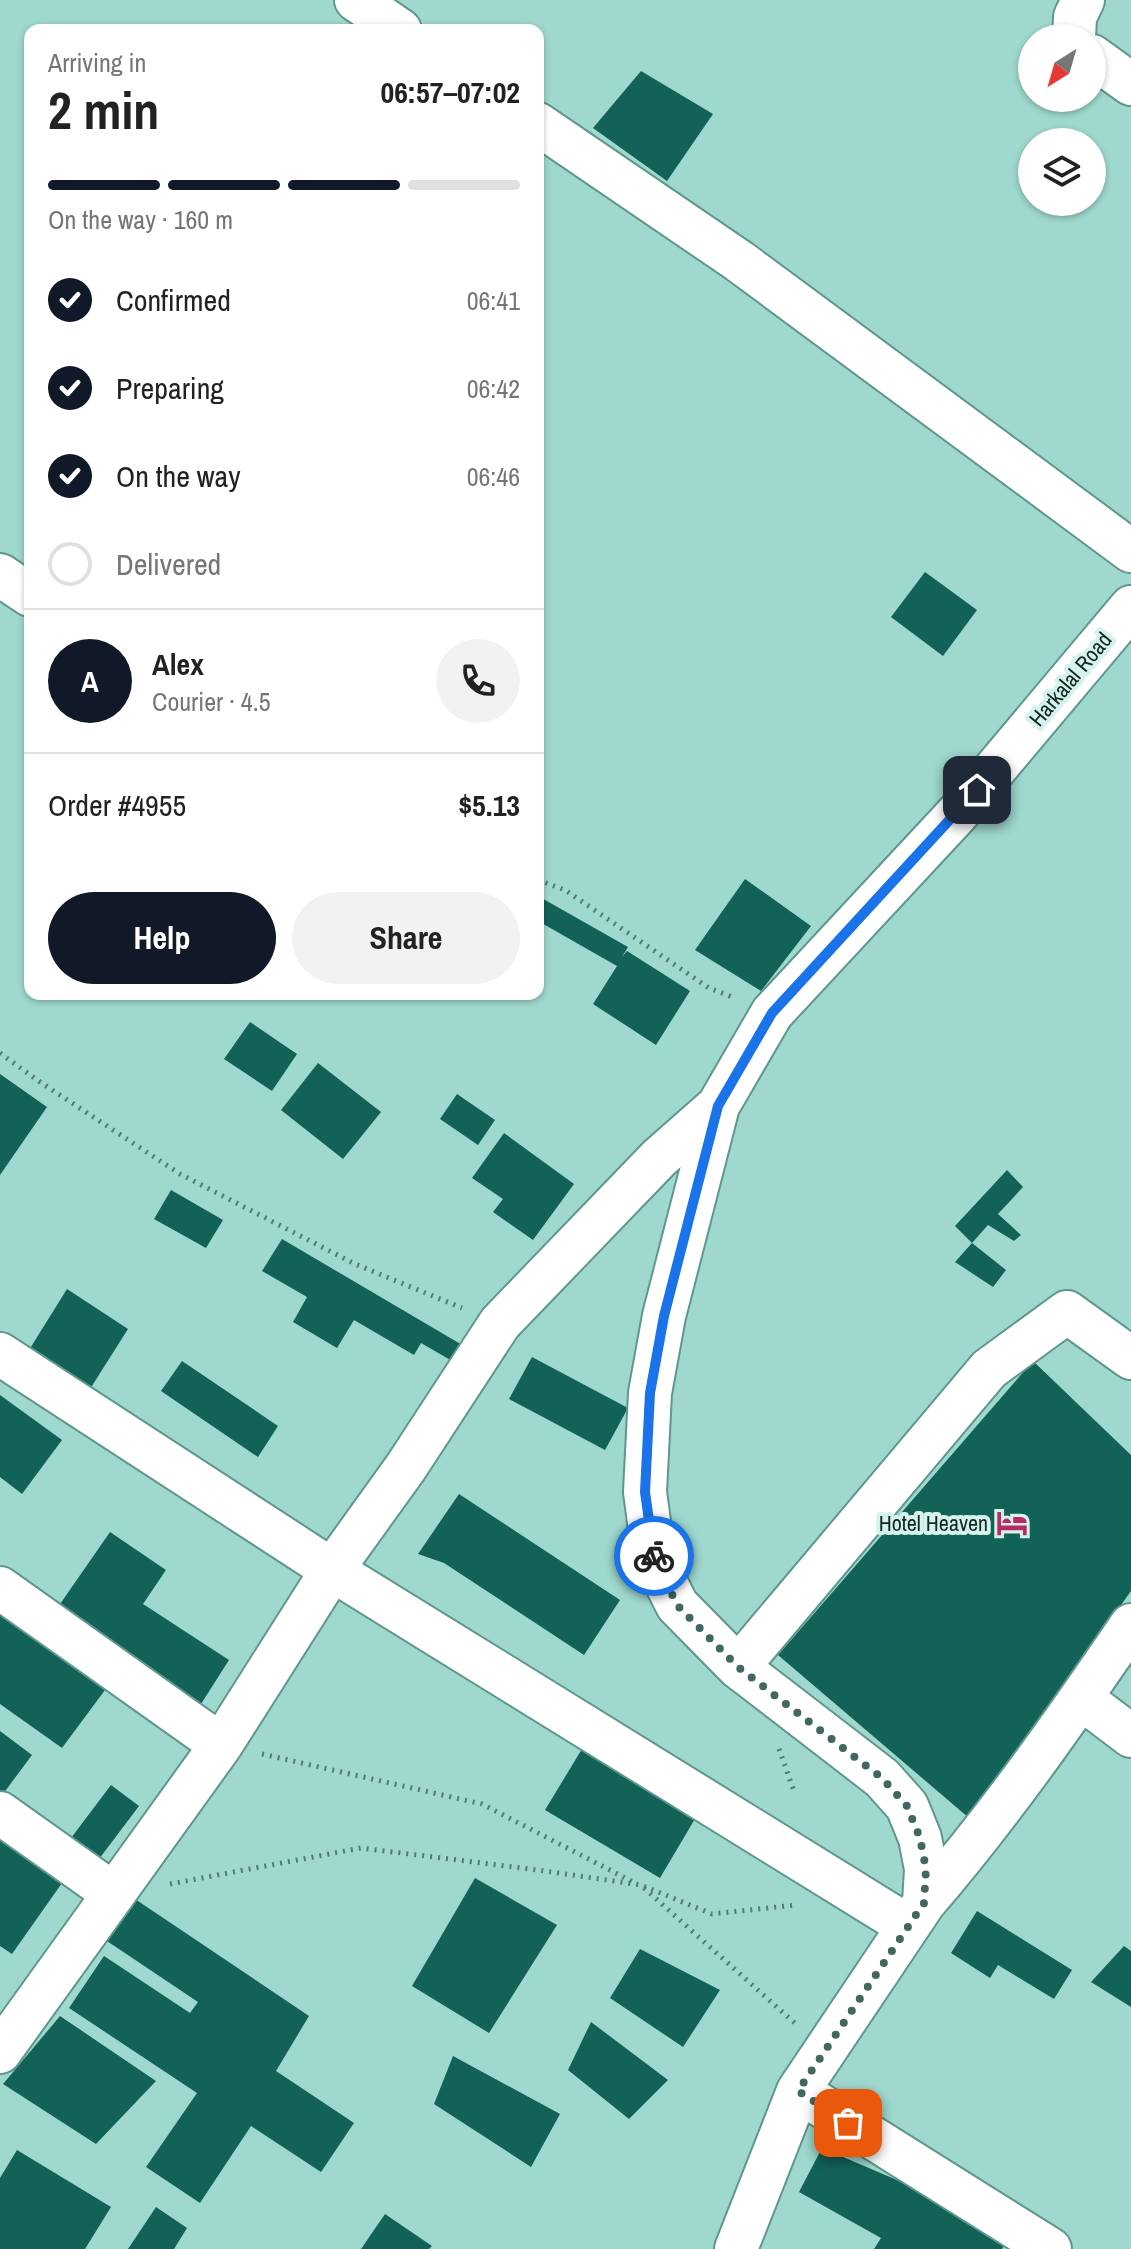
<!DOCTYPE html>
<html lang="en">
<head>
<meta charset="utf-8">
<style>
  :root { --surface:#fff; --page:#f2f2f2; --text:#222; --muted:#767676; --line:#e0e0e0; --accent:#111827 }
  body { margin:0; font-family:"Archivo Narrow",sans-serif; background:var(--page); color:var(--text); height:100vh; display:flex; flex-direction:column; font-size:30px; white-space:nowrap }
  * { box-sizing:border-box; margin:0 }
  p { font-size:26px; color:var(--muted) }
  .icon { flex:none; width:44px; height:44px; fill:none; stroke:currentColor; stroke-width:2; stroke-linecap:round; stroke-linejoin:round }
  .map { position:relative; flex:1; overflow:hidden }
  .side { position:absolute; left:24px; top:24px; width:520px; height:976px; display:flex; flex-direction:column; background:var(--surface); border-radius:16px; box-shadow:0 2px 6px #0004 }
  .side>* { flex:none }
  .needle { width:52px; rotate:217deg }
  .buttons { position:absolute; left:1018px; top:24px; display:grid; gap:16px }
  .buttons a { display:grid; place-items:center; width:88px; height:88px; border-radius:50%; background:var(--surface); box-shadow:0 2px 6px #0004; font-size:40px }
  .pin { position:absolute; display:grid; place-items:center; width:68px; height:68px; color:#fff; margin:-34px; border-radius:16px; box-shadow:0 4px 12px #0006 }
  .courier { position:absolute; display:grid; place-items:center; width:80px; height:80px; margin:-40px; border:6px solid #1a73e8; border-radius:50%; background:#fff; color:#222; box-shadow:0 2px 10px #0007 }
  .head em { font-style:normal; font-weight:700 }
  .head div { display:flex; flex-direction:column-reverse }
  .head { display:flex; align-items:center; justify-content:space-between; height:136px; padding:0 24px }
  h1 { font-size:52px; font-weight:700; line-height:60px }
  .bar { display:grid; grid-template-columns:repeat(4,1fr); gap:12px 8px; align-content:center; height:96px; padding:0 24px }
  .bar i { height:10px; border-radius:6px; background:var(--line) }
  .bar .on { background:var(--accent) }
  .bar p { grid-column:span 4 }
  .line { display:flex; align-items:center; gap:20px; padding:0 24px; border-top:2px solid var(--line) }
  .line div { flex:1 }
  .round { display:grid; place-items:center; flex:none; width:84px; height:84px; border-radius:42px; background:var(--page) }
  ol { padding:0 24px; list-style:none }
  li { display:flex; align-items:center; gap:24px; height:88px }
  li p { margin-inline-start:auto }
  li .icon { padding:8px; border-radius:50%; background:var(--accent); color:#fff; stroke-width:4 }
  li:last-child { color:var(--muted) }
  li i { width:44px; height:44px; border:4px solid var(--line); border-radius:50% }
  .primary-button { display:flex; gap:16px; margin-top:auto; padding:16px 24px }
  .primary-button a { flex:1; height:92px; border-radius:48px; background:var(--accent); color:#fff; font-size:32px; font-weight:700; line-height:92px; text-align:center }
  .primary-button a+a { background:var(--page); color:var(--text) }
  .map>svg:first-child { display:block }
  .building { fill:#126258 }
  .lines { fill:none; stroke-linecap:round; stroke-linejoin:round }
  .minor-casing { stroke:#5f978e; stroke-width:46 }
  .path { stroke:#537a74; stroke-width:5; stroke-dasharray:2 6; stroke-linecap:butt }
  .minor { stroke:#fff; stroke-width:42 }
  .done { stroke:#426660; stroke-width:8; stroke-dasharray:0 14.4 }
  .route { stroke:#1a73e8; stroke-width:10 }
  .labels { text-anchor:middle; stroke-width:8; stroke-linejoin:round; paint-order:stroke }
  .street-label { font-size:22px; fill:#112824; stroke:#d6f2ed }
  .poi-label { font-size:22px; fill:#112824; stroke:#d6f2ed; text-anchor:end }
</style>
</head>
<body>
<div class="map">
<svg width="1131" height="2249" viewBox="0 0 1131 2249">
  <rect width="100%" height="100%" fill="#9ed8ce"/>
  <path class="building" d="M641,71l72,43 -46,67 -74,-53z
    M925,572l52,38 -34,46 -52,-39z
    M745,879l66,47 -50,65 -66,-41z
    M538,896l90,51 -6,10 5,-6 63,40 -34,54 -63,-41 24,-38 -79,-45z
    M250,1022l47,32 -25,37 -48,-32z
    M318,1063l63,49 -38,47 -62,-49z
    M0,1074l47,33 -47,68z
    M457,1094l38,26 -17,25 -38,-26z
    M504,1133l70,51 -41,56 -40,-28 10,-13 -31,-21z
    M1007,1170l16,17 -25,27 23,21 -7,6 -26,-16 -16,18 34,27 -13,17 -38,-25 17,-19 -17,-17z
    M171,1190l52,30 -17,28 -52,-29z
    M282,1239l187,110 -10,16 -38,-22 -7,12 -60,-35 -17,28 -44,-26 14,-25 -45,-26z
    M67,1289l61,40 -38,60 -61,-39z
    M532,1357l96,51 -23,42 -96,-51z
    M182,1361l96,65 -20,31 -97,-66z
    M1033,1361l98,94v136l-162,227 -191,-163z
    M0,1395l62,45 -40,54 -22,-17z
    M459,1494l161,106 -36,55 -140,-92 -26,-9z
    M110,1532l56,38 -23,34 86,56 -28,44 -143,-97z
    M0,1615l105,75 -43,58 -62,-44z
    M0,1731l32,24 -32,43z
    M585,1744l114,68 -39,66 -115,-68z
    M111,1785l28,21 -46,61 -28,-21z
    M0,1839l62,44 -50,71 -12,-8z
    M475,1878l82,47 -68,108 -77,-47z
    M132,1897l177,119 -33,55 78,52 -33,49 -70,-46 -51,77 -54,-36 51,-74 -128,-85 35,-52 86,57 8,-11 -94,-63z
    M977,1911l95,59 -18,29 -56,-34 -8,13 -39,-25z
    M1124,1946l7,5v56l-40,-25z
    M640,1949l80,41 -37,57 -73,-49z
    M60,2016l96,65 -60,63 -93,-60z
    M591,2022l77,58 -39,39 -61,-49z
    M453,2056l107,58 -29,53 -97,-63z
    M822,2148l89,38 95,56 -4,7h-128l7,-11 -82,-46z
    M17,2150l94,57 -26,42h-85v-71z
    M156,2207l31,21 -13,21h-46z
    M385,2214l47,32 -3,3h-68z"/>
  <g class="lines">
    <defs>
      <path id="minor" d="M356,0l44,30
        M1074,38l1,-21 8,-17
        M1092,56l39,28
        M538,124l201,137 392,290
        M0,575l30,20
        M0,1354l332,216 576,356
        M0,1588l221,157
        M738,1667l251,-298 78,-57 64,46
        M1081,1698l50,38
        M0,1813l114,81
        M924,1903c76,-88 142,-183 207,-278
        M0,2052l221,-307 111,-175 74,-103 94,-144 159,-165 59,-52
        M798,2091l252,158
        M736,2249l62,-158 126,-188 2,-34 -6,-31 -13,-32 -25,-28 -144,-111 -61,-62 -23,-46 -9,-67 5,-99 14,-77 54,-210 54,-93 186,-200 173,-206"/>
    </defs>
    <use href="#minor" class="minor-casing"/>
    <path class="path" d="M538,880l27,10 144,98 26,10
      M0,1053l37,27 143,94 175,90 107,44
      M779,1749l16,45
      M262,1754l220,50 153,79
      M170,1884l191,-36 177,22 103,15 71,29 84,-9
      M644,1888l153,137"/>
    <use href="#minor" class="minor"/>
  </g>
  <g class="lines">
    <path class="done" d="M654,1556l23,49 61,62 144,111 25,28 13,32 6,31 -2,34 -126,188 50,32"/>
    <path class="route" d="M654,1556l-9,-64 5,-99 14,-77 54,-210 54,-93 205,-223"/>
  </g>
  <defs>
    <symbol id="hotel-bare" viewBox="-9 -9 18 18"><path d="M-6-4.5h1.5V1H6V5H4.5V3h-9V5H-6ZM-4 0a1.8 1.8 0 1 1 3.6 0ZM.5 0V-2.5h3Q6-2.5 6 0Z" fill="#b72b62" stroke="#d6f2ed" stroke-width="2.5" paint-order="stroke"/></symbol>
  </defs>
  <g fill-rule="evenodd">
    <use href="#hotel-bare" x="990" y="1501" width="44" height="44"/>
  </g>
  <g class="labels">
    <g class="street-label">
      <text transform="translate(1070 679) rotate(-50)" y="8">Harkalal Road</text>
    </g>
    <g class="poi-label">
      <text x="988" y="1531">Hotel Heaven</text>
    </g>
  </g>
</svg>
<div class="buttons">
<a><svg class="needle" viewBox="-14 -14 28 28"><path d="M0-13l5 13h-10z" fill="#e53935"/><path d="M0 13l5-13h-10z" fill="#767676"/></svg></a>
<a><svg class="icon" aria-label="layers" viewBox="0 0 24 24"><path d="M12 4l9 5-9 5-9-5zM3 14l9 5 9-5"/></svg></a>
</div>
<div class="pin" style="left:848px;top:2123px;background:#ea580c"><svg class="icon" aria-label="bag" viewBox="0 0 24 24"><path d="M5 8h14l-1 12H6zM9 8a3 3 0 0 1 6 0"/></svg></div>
<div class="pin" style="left:977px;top:790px;background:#1f2937"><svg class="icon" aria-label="home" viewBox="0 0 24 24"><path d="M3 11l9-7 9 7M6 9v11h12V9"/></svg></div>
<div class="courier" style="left:654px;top:1556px"><svg class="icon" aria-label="bike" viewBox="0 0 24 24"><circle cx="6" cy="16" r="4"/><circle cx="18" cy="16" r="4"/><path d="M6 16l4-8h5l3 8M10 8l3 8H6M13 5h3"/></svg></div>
<section class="side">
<div class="head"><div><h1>2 min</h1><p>Arriving in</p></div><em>06:57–07:02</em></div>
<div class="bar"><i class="on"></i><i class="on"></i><i class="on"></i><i></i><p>On the way · 160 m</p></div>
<ol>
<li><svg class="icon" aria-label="check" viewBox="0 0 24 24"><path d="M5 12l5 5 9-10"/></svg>Confirmed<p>06:41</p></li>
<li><svg class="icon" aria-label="check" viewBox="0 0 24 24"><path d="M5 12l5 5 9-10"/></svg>Preparing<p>06:42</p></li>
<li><svg class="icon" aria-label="check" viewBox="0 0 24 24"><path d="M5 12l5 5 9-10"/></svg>On the way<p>06:46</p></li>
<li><i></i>Delivered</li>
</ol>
<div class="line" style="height:144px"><b class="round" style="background:var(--accent);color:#fff">A</b><div><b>Alex</b><p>Courier · 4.5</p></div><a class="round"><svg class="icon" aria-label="phone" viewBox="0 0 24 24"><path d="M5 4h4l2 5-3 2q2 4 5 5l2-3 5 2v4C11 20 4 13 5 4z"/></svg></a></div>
<div class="line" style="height:104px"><div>Order #4955</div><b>$5.13</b></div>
<div class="primary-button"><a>Help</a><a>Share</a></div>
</section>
</div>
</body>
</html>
